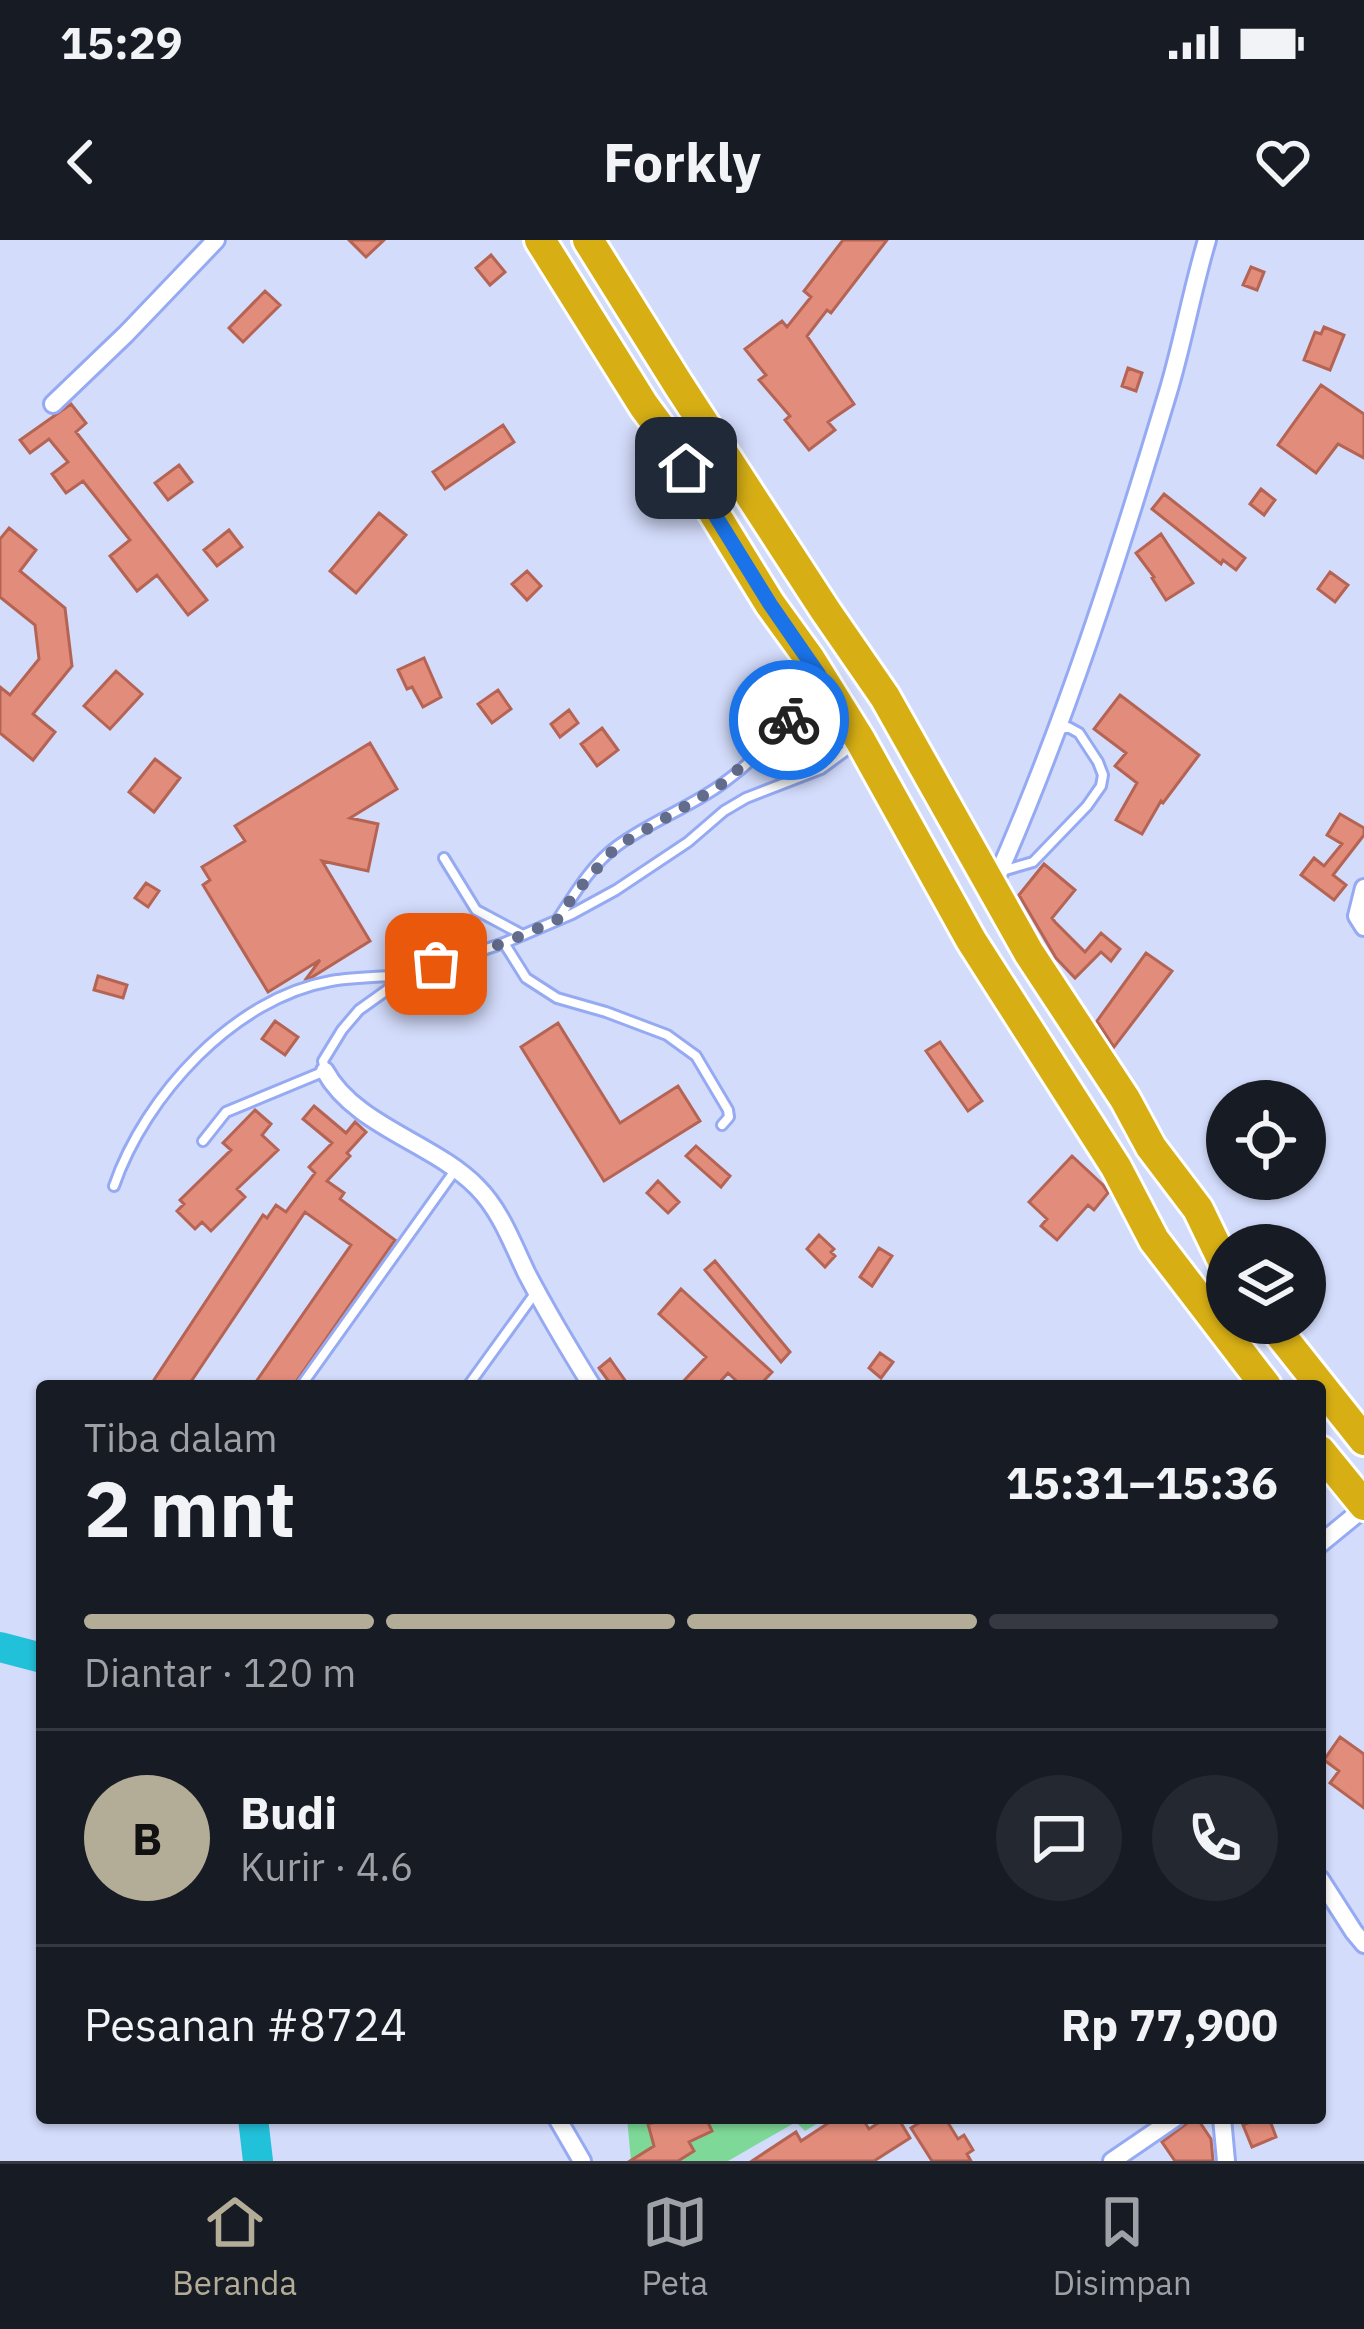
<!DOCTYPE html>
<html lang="id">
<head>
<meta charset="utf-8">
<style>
  :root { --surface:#171b24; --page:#242831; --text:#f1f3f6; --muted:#9ea1a6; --line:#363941; --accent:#b3ad98 }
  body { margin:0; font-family:"IBM Plex Sans",sans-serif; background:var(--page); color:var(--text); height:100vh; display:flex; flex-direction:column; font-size:45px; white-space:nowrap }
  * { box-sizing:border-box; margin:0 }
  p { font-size:39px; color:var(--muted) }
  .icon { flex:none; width:66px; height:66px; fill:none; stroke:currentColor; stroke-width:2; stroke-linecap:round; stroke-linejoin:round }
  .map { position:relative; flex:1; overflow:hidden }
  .details { position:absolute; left:36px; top:1140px; width:1290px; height:744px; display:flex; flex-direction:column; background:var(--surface); border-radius:12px; box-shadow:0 3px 9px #0004 }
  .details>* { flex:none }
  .fabs { position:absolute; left:1206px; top:840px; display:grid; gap:24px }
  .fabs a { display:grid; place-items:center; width:120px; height:120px; border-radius:50%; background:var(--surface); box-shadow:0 3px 9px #0004; font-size:60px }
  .pin { position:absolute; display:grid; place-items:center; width:102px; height:102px; color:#fff; margin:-51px; border-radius:24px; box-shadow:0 6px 18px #0006 }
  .courier { position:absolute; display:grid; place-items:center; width:120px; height:120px; margin:-60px; border:9px solid #1a73e8; border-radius:50%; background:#fff; color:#222; box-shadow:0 3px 15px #0007 }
  .headline em { font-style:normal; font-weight:800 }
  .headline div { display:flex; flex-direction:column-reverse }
  .headline { display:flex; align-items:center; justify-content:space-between; height:204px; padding:0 48px }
  h1 { font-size:78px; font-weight:800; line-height:90px }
  .bar { display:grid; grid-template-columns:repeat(4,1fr); gap:18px 12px; align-content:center; height:144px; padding:0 48px }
  .bar i { height:15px; border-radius:9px; background:var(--line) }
  .bar .on { background:var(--accent) }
  .bar p { grid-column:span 4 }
  .line { display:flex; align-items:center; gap:30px; padding:0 48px; border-top:3px solid var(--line) }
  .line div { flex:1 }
  .round { display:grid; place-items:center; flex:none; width:126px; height:126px; border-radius:63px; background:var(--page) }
  .status { display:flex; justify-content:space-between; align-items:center; height:84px; padding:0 60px; background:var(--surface); direction:ltr }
  .status svg { height:33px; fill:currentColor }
  header { display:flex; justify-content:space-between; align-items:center; height:156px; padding:0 48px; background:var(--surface); font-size:54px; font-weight:800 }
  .tabs { display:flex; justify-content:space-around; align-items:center; height:168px; border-top:3px solid var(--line); background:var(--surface); font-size:33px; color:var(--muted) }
  .tabs a { display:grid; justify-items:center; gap:6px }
  .tabs .on { color:var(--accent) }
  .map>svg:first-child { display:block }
  .green { fill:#7ed998 }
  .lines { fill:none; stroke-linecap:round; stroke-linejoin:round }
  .river { stroke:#22c1da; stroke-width:30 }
  .building { fill:#e28c7b; stroke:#b56454; stroke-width:3 }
  .lane-casing { stroke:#95aaf3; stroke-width:14 }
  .street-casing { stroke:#95aaf3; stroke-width:22 }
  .highway-casing { stroke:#fff; stroke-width:36 }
  .lane { stroke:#fff; stroke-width:8 }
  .street { stroke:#fff; stroke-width:16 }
  .highway { stroke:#d7af15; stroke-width:30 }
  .done { stroke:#646c8b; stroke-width:12; stroke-dasharray:0 21.6 }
  .route { stroke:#1a73e8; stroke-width:15 }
</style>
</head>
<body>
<div class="status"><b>15:29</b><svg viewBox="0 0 49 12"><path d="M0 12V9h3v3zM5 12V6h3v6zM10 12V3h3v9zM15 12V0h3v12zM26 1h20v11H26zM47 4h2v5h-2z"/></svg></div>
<header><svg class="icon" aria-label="back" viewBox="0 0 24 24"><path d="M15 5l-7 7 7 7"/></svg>Forkly<svg class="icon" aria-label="heart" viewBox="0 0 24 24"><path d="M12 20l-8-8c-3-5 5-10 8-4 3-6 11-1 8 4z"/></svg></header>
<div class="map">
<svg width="1364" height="1921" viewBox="0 0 1364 1921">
  <rect width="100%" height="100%" fill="#d3dcfb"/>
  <path class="green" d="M627,1878h199l-21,13 -9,-9 -68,39h-97z"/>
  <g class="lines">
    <path class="river" d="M0,1407l42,11
      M253,1878l5,43"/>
  </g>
  <path class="building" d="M349,0h35l-18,17z
    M843,0h44l-56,73 -4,-3 -20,26 47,68 -26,18 7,8 -26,20 -24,-30 5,-4 -31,-36 7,-5 -21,-26 37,-28 5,6 24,-30 -7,-6z
    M491,15l14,17 -15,13 -14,-17z
    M1251,27l13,5 -7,18 -14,-5z
    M265,51l15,14 -37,37 -14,-14z
    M1324,87l20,8 -14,35 -26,-10 11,-28 6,2z
    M1128,128l14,5 -6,18 -14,-5z
    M1321,145l43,29v44l-26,-14 -22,29 -38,-28z
    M71,164l15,19 -10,9 131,168 -19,15 -31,-40 -20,16 -27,-35 20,-16 -47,-59 -17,12 -14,-19 16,-12 -19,-23 -19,14 -10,-13z
    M503,185l11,17 -69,47 -12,-17z
    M179,225l13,17 -24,18 -13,-17z
    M1261,249l14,11 -11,15 -14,-11z
    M1164,254l81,64 -9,12 -13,-10 -2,4 -69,-55z
    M379,273l27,22 -50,58 -26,-22z
    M9,288l27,22 -16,21 45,37 7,58 -39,48 22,18 -22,28 -33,-27v-46l10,8 29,-36 -4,-34 -35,-28v-58z
    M229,290l13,17 -25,19 -13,-16z
    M1161,294l32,49 -27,17 -14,-22 2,-1 -18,-24z
    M527,331l14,15 -14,14 -15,-16z
    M1330,332l18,13 -13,17 -17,-13z
    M424,418l17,39 -18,10 -11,-20 -5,2 -9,-19z
    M116,431l26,23 -32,35 -26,-23z
    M498,450l13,19 -19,14 -14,-19z
    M1120,455l79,60 -36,48 -2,-2 -19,33 -26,-14 21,-37 -22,-17 11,-13 -32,-24z
    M569,470l9,13 -18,14 -9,-13z
    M602,488l16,22 -21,16 -16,-22z
    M370,503l27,46 -47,29 28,6 -10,47 -46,-10 48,80 -61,38h-3l14,-19 -52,32 -65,-107 7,-5 -8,-13 43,-26 -10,-15z
    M783,509l9,13 -19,13 -9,-12z
    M155,519l25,19 -26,34 -25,-20z
    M1340,574l24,14v7l-31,40 13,10 -12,15 -33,-25 13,-17 10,8 18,-22 -15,-9z
    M1044,624l31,26 -23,28 3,4 30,30 16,-19 19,16 -9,12 -10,-9 -26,26 -19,-20 -37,-63z
    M146,643l13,8 -11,16 -13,-9z
    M1146,713l26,18 -58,76 -17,-26z
    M98,736l29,9 -4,13 -29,-8z
    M275,781l23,16 -13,18 -23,-16z
    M558,783l62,100 58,-37 22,35 -96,60 -83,-134z
    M940,802l42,59 -14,10 -42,-60z
    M314,866l32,27 9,-11 11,10 -19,21 3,3 -23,25 17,12 -4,6 55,41 -102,146h-40l98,-141 -46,-33 -117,174h-38l113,-171 4,3 9,-13 10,7 29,-39 -6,-6 23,-24 -29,-24z
    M255,870l16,14 -9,11 16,15 -41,39 8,8 -34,34 -9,-9 -7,7 -18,-18 7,-7 -4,-4 51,-50 -8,-7z
    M696,906l34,30 -9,11 -35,-31z
    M1072,916l31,29 5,8 -14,17 -6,-5 -31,35 -16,-14 6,-7 -18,-17z
    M658,941l21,21 -11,11 -21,-20z
    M819,995l15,14 -3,3 4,4 -10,11 -18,-18z
    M879,1008l13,8 -20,30 -12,-9z
    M715,1021l75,91 -9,10 -76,-92z
    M681,1049l91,83 -13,14h-17l-14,-13 -12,13h-37l27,-29 -47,-43z
    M880,1113l13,9 -12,16 -12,-10z
    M610,1119l19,27h-17l-13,-18z
    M1340,1497l24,17v54l-34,-25 9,-12 -15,-11z
    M671,1878h35l6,13 -23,11 5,9 -16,10h-48l24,-15 -6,-22z
    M836,1878h26l7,11 17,-11h12l12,20 -36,23h-122l44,-29 5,9z
    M927,1878h18l13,21 6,-4 9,15 -6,4 4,7h-39l-21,-33z
    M1194,1878h3l14,21 2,22h-38l-13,-19z
    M1260,1878h9l7,19 -24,10 -9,-22z"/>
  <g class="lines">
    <defs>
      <path id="lane" d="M444,618l32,52 45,24
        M1002,631l31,-9 54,-56 14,-20 2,-11 -5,-13 -19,-29 -11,-6 -6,2
        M558,679c17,-26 34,-55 59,-73 32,-24 72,-38 105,-62 43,-31 65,-61 94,-104
        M504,703l22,35 31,20 49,14 61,23 29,21 32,54 1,7 -7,8
        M203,901l23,-29 99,-41 -2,-10 19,-31 17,-20 49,-35 96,-32 68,-29 44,-24 72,-48 36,-31 22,-13 75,-29 34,-25
        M114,946c31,-90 120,-188 217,-205 25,-4 51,-4 75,-6
        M301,1146l155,-217
        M468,1146l68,-94"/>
      <path id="street" d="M53,164l73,-70 90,-94
        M993,646c71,-159 125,-328 175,-494 15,-50 24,-102 39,-152
        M1364,648l-7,28 7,11
        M325,831c30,55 109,72 152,116 24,24 35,56 50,87 20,38 42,75 65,112
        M1320,1304l44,-36
        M1320,1639l34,53 10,12
        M557,1878l25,43
        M1222,1878l4,43
        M1112,1921l63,-43"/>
      <path id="highway" d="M540,0l104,166 25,34 101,164 39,54 51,82 111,200 145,227 38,73 112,146
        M588,0l90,144 147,226 60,87 144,256 96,146 26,48 47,62 29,60
        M1271,1083l93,117
        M1320,1211l44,54"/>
    </defs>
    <use href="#lane" class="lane-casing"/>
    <use href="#street" class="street-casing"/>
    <use href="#highway" class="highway-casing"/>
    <use href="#lane" class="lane"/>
    <use href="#street" class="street"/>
    <use href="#highway" class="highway"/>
  </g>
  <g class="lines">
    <path class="done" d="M436,724l68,-21 53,-23 19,-28 40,-45 102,-60 61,-53 10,-14"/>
    <path class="route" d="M686,228l84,136 49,71 -30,45"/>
  </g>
</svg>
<div class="fabs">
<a><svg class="icon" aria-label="locate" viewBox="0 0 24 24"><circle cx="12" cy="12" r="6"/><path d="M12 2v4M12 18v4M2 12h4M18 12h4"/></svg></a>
<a><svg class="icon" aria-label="layers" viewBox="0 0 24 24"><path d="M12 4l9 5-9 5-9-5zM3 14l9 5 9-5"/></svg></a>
</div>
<div class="pin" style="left:436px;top:724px;background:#ea580c"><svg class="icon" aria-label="bag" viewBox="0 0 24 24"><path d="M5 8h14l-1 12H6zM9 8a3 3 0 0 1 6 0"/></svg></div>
<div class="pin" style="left:686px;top:228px;background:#1f2937"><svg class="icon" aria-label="home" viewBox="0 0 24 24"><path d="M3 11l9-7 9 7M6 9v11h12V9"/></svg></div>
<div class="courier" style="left:789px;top:480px"><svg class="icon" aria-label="bike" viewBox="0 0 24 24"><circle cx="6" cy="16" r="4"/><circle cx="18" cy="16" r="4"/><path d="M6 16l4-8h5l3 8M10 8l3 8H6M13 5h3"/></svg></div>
<section class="details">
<div class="headline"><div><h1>2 mnt</h1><p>Tiba dalam</p></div><em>15:31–15:36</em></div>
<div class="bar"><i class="on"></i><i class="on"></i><i class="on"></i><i></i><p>Diantar · 120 m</p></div>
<div class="line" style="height:216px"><b class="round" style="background:var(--accent);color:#111">B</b><div><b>Budi</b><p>Kurir · 4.6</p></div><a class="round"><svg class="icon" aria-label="chat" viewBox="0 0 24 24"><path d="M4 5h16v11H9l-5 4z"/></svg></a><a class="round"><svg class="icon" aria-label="phone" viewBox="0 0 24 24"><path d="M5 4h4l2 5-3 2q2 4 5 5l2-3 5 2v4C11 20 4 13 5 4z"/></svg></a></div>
<div class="line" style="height:156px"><div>Pesanan #8724</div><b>Rp 77,900</b></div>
</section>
</div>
<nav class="tabs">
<a class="on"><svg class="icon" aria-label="home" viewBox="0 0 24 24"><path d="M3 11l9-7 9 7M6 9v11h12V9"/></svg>Beranda</a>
<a><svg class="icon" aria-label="map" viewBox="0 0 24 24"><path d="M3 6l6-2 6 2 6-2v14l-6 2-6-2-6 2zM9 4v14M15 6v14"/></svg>Peta</a>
<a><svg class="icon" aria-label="saved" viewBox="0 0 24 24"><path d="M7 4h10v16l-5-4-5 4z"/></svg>Disimpan</a>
</nav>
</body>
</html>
